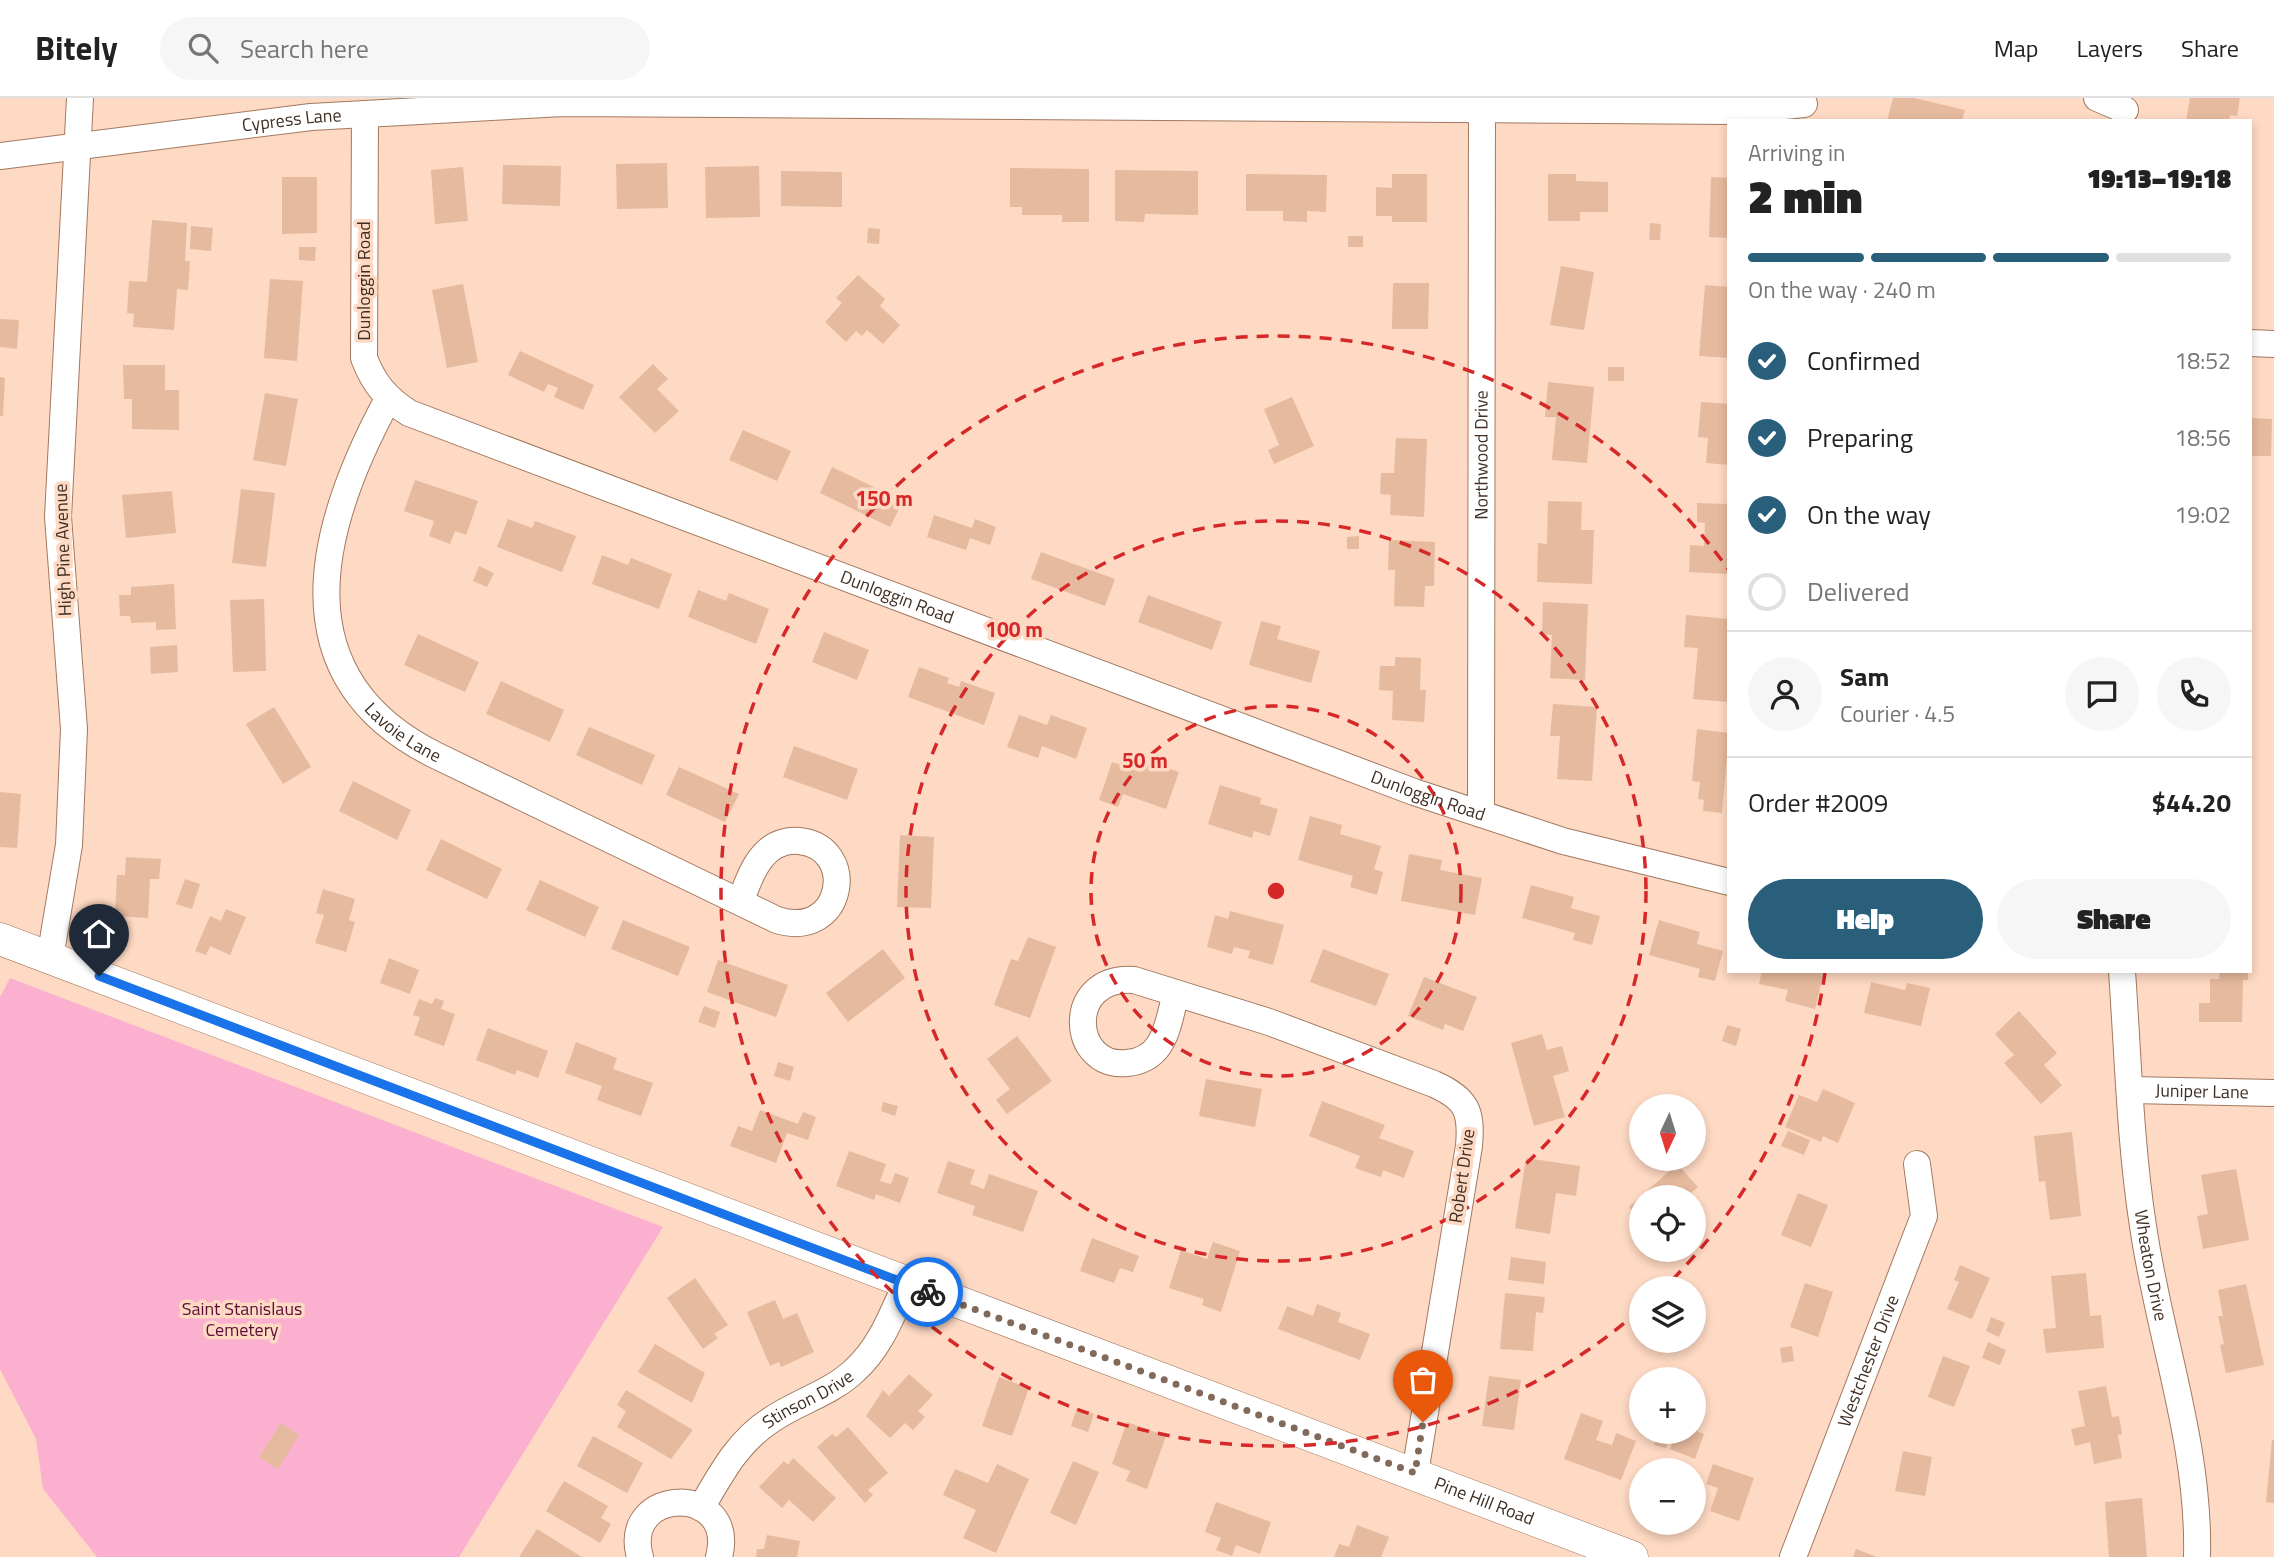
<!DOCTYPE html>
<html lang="en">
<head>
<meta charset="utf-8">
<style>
  :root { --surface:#fff; --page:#f6f6f6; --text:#222; --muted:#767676; --line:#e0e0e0; --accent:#295f7a }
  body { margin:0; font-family:"Titillium Web",sans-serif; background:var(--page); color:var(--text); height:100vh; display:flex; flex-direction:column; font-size:26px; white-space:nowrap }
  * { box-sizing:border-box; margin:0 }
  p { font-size:23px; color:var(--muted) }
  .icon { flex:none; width:38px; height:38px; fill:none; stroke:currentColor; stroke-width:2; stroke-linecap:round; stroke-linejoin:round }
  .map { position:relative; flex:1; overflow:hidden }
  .drawer { position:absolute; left:1727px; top:21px; width:525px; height:854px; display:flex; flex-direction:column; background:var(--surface); border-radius:0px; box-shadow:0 4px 10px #0003 }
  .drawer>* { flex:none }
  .needle { width:46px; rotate:184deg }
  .fabs { position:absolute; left:1629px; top:996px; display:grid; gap:14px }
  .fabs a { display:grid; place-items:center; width:77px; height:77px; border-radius:50%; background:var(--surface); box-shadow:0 4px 10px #0003; font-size:35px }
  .pin { position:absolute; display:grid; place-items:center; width:60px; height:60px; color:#fff; margin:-72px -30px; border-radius:50% 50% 50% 0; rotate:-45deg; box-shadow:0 0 7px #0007 }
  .pin .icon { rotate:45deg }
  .courier { position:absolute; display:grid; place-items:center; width:70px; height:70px; margin:-35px; border:5px solid #1a73e8; border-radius:50%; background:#fff; color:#222; box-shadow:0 2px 9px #0007 }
  .head em { font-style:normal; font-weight:800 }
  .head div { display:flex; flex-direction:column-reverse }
  .head { display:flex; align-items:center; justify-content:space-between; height:119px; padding:0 21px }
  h1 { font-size:46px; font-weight:800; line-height:52px }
  .bar { display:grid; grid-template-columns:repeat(4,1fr); gap:10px 7px; align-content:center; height:84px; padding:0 21px }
  .bar i { height:9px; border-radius:5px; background:var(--line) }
  .bar .active { background:var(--accent) }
  .bar p { grid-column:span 4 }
  .line { display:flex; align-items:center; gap:18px; padding:0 21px; border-top:2px solid var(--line) }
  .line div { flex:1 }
  .round { display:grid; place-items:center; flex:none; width:74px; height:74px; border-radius:37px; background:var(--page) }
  ol { padding:0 21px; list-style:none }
  li { display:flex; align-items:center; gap:21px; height:77px }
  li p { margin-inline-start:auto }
  li .icon { padding:7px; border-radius:50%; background:var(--accent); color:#fff; stroke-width:4 }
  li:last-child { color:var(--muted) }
  li i { width:38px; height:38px; border:4px solid var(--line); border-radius:50% }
  .action { display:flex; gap:14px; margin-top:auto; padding:14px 21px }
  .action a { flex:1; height:80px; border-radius:42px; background:var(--accent); color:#fff; font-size:28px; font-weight:800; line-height:80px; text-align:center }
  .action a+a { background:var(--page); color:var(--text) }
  header { display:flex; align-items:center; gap:42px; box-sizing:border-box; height:98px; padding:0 35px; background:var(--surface); border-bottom:2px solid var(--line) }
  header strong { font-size:33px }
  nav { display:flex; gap:38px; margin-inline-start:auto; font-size:24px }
  .search { width:490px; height:63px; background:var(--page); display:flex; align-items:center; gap:18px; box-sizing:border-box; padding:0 24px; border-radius:38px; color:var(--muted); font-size:26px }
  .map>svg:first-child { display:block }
  .green { fill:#fcb0cf }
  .building { fill:#e6ba9e }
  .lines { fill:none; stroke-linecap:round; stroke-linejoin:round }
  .minor-casing { stroke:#a2795f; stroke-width:28 }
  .tertiary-casing { stroke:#a2795f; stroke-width:33 }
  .minor { stroke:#fff; stroke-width:26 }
  .tertiary { stroke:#fff; stroke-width:32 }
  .done { stroke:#826a5b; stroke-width:7; stroke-dasharray:0 12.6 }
  .route { stroke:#1a73e8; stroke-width:9 }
  .ring { fill:none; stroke:#d62828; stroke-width:3.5; stroke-dasharray:12 9 }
  .labels { text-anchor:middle; stroke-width:7; stroke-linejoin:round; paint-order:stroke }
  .street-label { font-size:18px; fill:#3f2e23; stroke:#fed9c3 }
  .park-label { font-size:18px; fill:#5b0d38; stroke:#fed9c3 }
  .centre { fill:#d62828; stroke:#fed9c3; stroke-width:3.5 }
  .ring-label { font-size:21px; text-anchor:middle; font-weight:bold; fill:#d62828; stroke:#fed9c3; stroke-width:7; stroke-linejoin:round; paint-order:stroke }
</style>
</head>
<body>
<header>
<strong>Bitely</strong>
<div class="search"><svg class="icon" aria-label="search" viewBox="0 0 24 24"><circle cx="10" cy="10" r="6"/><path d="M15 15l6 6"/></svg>Search here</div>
<nav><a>Map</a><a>Layers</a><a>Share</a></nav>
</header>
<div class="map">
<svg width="2274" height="1459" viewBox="0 0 2274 1459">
  <rect width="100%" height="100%" fill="#fed9c3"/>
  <path class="green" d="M10,880l653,249 -204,330h-362l-54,-68 -7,-50 -36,-70v-372z"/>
  <path class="building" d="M1893,0h21l51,12 -3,11h-75z
    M2190,0h50l-3,18 -7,-1 -1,6h-43z
    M667,65l1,45 -51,1 -1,-45z
    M503,67l58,1 -1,40 -58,-2z
    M759,68l1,51 -54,1 -1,-51z
    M463,69l5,54 -33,3 -4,-54z
    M1010,70l79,1v53h-27v-7h-40v-8h-12z
    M1115,72l83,1v44l-53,-1 -1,8 -29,-1z
    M781,73l61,1v35l-61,-1z
    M1246,76l81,1 -1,37 -19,-1v11l-24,-1v-10h-37z
    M1392,76h35v48h-35v-6h-16v-29l16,1z
    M1548,76h28v7l32,1v30h-28v9h-32z
    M282,79h35v56l-35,1z
    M1711,79l18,1v60l-20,-1z
    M152,122l35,3 -2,38h5l-2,29 -11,-1 -3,41 -41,-3 1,-13 -7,-1 2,-32 18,1z
    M1650,125l11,1 -1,16h-11z
    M191,128l22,2 -2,23 -21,-2z
    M868,130l12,1 -1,15 -12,-1z
    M1348,138h15v11h-15z
    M299,149h17l-1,14 -16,-1z
    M1561,168l33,6 -10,58 -34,-5z
    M858,177l27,24 -5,7 20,19 -17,19 -16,-14 -5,6 -6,-5 -10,11 -21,-20 17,-19 -6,-5z
    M270,181l33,2 -6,80 -33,-3z
    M1393,185h36l-1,46h-36z
    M463,186l15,78 -31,6 -15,-78z
    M1705,187l24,2v71l-30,-2z
    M0,221l19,1 -2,29 -17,-2z
    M520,253l74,34 -11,25 -29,-13 4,-9 -10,-4 -4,8 -36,-17z
    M653,266l15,15 -11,10 22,22 -24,22 -36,-36z
    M123,267h42v25h14v40l-47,-1v-30h-8z
    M1608,269h16v14h-16z
    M0,279l5,1 -2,38h-3z
    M1548,284l46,5 -7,76 -35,-3 4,-43h-11z
    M265,295l33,6 -12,67 -33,-6z
    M1292,299l22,49 -40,18 -6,-14 11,-5 -15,-36z
    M1701,304l28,2v61l-23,-2 2,-25 -10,-1z
    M2250,320l22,1 -1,37h-21z
    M743,332l48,21 -14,30 -48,-21z
    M1396,340l31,1 -3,78 -34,-2 1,-20 -11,-1 1,-21h13z
    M832,369l71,34 -13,26 -70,-34z
    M415,382l63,21 -12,34 -11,-4 -5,13 -21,-8 5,-15 -30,-10z
    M241,391l34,4 -9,74 -34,-4z
    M172,393l4,42 -50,5 -4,-43z
    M1548,403l34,1 -1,28h13l-2,54 -55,-2 1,-39 9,1z
    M1697,405l32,1v70l-40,-2 1,-27 14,1 1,-23 -8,-1z
    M934,417l38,13 3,-9 21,8 -6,18 -20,-7 -4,12 -39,-13z
    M508,421l24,9 3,-7 41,15 -14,36 -65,-25z
    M1359,438v13h-12v-12z
    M1389,442l46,2 -1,44h-9l-1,21 -30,-1 1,-36h-7z
    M1041,454l74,27 -10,27 -74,-27z
    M602,457l26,10 3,-7 41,16 -13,35 -67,-25z
    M479,468l15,7 -7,14 -14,-6z
    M174,486l2,45 -20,1v-8l-25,1 -1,-7h-10l-1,-21h12v-8z
    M698,492l28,11 3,-8 40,16 -13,35 -68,-27z
    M1148,497l74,27 -10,28 -74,-28z
    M264,501l2,72 -33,1 -3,-72z
    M1543,504l45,2 -3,76 -35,-2 2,-43 -10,-1z
    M1686,517l43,4v83l-36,-3 5,-51 -14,-1z
    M1261,523l20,5 -4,13 43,12 -9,32 -62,-18z
    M824,534l45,18 -12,30 -45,-18z
    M418,536l61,28 -14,30 -61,-27z
    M177,547l1,27 -27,2 -1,-27z
    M1395,559l26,1 -1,32h6l-2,32 -32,-2 1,-29 -14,-1 1,-24h15z
    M919,569l30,11 -2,5 12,4 2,-6 34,12 -11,32 -76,-28z
    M501,583l63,29 -14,32 -64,-28z
    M1553,606l44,3 -5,74 -35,-2 3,-43h-10z
    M274,609l37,60 -28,17 -37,-60z
    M1019,617l28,10 4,-10 36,13 -11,31 -34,-13 -4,12 -31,-11z
    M589,629l66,28 -13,30 -66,-30z
    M1697,631l32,4 -7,80 -19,-2 1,-11 -6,-1 2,-17 -8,-1z
    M794,648l64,23 -11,31 -64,-23z
    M1133,658l46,16 -13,37 -43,-15 -5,13 -19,-7 13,-38 17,6z
    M679,669l60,27 -14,28 -59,-27z
    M353,683l58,29 -14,30 -58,-29z
    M1220,687l41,13 -1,6 18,5 -8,27 -16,-5 -2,7 -44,-14z
    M0,694l21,2 -4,54 -17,-1z
    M1310,718l32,9 -2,9 41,12 -7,23 9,3 -6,23 -27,-8 3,-11 -55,-16z
    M900,737l34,2 -3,71 -34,-1z
    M441,741l61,30 -15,30 -61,-29z
    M1409,756l33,6 -2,10 42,8 -7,37 -74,-14z
    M126,759l35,2 -2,20h-9l-2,39 -33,-2 2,-41h8z
    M185,781l15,5 -8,25 -16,-5z
    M540,782l59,27 -14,30 -59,-27z
    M1531,787l43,12 -3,11 29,8 -8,29 -19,-5 2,-7 -53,-15z
    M323,791l32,10 -6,21 6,2 -9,30 -31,-9 9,-28 -8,-2z
    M226,811l20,8 -16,38 -20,-9 -4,9 -11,-4 15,-35 11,5z
    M1230,813l54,14 -11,40 -25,-7 2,-7 -16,-4 -2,7 -25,-7 8,-32 13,4z
    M623,822l67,27 -12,29 -67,-27z
    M1659,822l41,12 -3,12 26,7 -8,30 -17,-4 2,-8 -51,-14z
    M1028,839l28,10 -26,71 -36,-13 17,-46 7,2z
    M883,851l22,29 -57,44 -22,-29z
    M1323,851l66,25 -13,32 -66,-24z
    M389,860l30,12 -9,24 -30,-11z
    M718,862l70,25 -12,32 -69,-25z
    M1762,873h62l-9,38 -30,-8 3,-11 -29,-6z
    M2220,873h28v9h-5l-1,42h-43v-19h11v-24h9z
    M1424,879l53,20 -14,34 -18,-7 -2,6 -35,-14z
    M1871,884l34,8 2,-7 23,5 -9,38 -57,-13z
    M435,900l9,3 -3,8 14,5 -11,32 -30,-11 6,-18 -7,-2 6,-16 13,5z
    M704,908l16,6 -5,16 -17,-6z
    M2019,913l38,42 -13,12 18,20 -21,19 -37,-41 10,-8 -19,-21z
    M1727,927l14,4 -5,17 -14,-5z
    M488,930l60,23 -10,27 -21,-8 -2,5 -39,-15z
    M1542,936l5,16 15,-4 7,25 -16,5 12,41 -31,9 -23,-83z
    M1017,938l35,45 -45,33 -11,-14 14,-11 -23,-30z
    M576,944l41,16 -4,11 40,14 -12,33 -44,-16 5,-14 -37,-13z
    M778,964l16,5 -4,14 -16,-5z
    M1206,981l56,10 -7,38 -56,-11z
    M1823,991l32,14 -17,40 -15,-7 -2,6 -36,-15 14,-32 18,7z
    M1322,1003l63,24 -6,13 35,13 -10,27 -21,-8 -2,7 -26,-9 5,-12 -51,-20z
    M883,1004l15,4 -3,10 -14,-5z
    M760,1012l38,14 5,-12 13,5 -8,23 -21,-7 -11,30 -46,-17 8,-20 14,5z
    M1788,1033l22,9 -6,15 -23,-9z
    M2072,1034l9,84 -31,4 -5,-39 -6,1 -5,-46z
    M849,1053l37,13 -6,17 11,3 4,-11 14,5 -9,25 -24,-9 -2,6 -38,-14z
    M1526,1060l54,8 -4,30 -20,-3 -6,41 -35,-6z
    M948,1063l27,9 -5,14 14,5 5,-15 49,17 -15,41 -51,-17 3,-9 -38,-13z
    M1677,1066l21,23 -12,10h-44v24l-13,-14z
    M2236,1071l13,71 -46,9 -6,-33 11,-2 -7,-39z
    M1798,1095l30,12 -17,42 -30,-12z
    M1092,1140l47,18 -6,16 -13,-4 -6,15 -34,-12z
    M1213,1144l27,9 -19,61 -19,-7 2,-6 -35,-11 12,-38 26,9z
    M1511,1159l35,5 -2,22 -36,-4z
    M1960,1167l30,13 -18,41 -25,-10 12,-27 -5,-2z
    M2086,1175l4,43 11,-1 3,33 -58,5 -3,-24 13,-1 -5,-52z
    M695,1180l33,47 -14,9 4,4 -15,11 -36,-51z
    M1805,1185l28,9 -15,45 -28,-10z
    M2246,1186l18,81 -38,8 -6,-28 4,-1 -6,-28h5l-5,-26z
    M1505,1195l40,4 -2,16 -7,-1 -3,39 -33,-2z
    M775,1202l8,19 14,-6 17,39 -33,15 -2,-5 -9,4 -23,-54z
    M1317,1206l24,9 -3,9 32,12 -10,26 -82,-31 9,-23 26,10z
    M1991,1219l14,6 -6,14 -13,-6z
    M1988,1244l18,8 -6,15 -18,-7z
    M655,1246l50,29 -13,30 -54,-31z
    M1792,1248l2,15 -12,2 -2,-15z
    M1943,1258l27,10 -16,41 -26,-10z
    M909,1276l24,21 -15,16 7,6 -12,13 -8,-7 -15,15 -24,-22 17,-26 6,6z
    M1489,1278l32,4 -7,50 -32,-4z
    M999,1279l30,11 -17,48 -30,-10z
    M2106,1288l6,31 7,-1 3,18 -4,1 4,23 -28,6 -4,-22 -15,4 -4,-17 14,-3 -7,-35z
    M626,1292l67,40 -22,29 -54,-32 9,-16 -9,-6z
    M1077,1310l17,6 -6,18 -17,-6z
    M1581,1315l22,8 -7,19 16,5 4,-12 20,8 -15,39 -57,-21z
    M1127,1324l39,14 -19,53 -21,-8 4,-10 -18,-7z
    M281,1325l18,12 -21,34 -19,-12z
    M848,1329l40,46 -20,17 5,5 -8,8 -48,-56 15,-13 4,3z
    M1694,1332l10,4 -9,25 -25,-10 7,-17z
    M1658,1334h12l-4,16 -12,-3z
    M593,1338l50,27 -16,30 -50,-27z
    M2272,1342h2v63l-8,-1z
    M1903,1353l29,6 -7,39 -30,-5z
    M793,1360l43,40 -23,24 -24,-22 -7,8 -23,-21 25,-26 4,4z
    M1073,1363l26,11 -23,53 -26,-12z
    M997,1366l32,15 -33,74 -33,-15 13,-28 -33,-15 12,-26 33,14z
    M1713,1366l41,14 -15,43 -29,-10 8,-23 -12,-4z
    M564,1383l44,25 -7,12 10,6 -11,19 -54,-32z
    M2142,1400l5,59h-38l-4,-55z
    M1216,1404l55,20 -11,32 -24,-9 -4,11 -16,-6 5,-12 -16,-6z
    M1357,1427l32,12 -8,20h-47l5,-13 10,3z
    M537,1431l45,28h-63z
    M767,1437l33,6 -3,16h-41l1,-8h7z
    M1856,1451l21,8h-24z"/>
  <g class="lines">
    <defs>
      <g id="minor">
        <path d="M2097,0l28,12"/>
        <path id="s1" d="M365,16l-1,244c10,26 22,40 45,55l1005,379 149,49 166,41"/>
        <path id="s2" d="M0,58l311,-39 252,-14 1171,8 70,-7"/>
        <path d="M2250,245l24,1"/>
        <path id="s3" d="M388,301c-69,127 -111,277 47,356l342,165c67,21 82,-73 22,-79 -10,-1 -22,2 -30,9 -15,12 -22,35 -29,52"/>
        <path id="s4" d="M1481,716l1,-716"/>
        <path d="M50,860l19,-113 5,-116 -16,-212 22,-419"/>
        <path id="s5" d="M2122,873c6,85 8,171 21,255 16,111 57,218 54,331"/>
        <path d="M1176,896c-5,16 -7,36 -17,51 -7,11 -19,17 -32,18 -57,6 -63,-88 7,-83l135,42 165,62c33,15 38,27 35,62l-54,327"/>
        <path id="s6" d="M2130,992l144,3"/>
        <path id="s7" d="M701,1410c20,-34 36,-66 70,-88 26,-18 60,-27 83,-49 26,-23 38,-56 52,-87"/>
        <path d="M640,1459c-20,-71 98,-74 79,0"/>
        <path id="s8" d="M1793,1459l131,-341 -7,-52"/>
      </g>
      <g id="tertiary">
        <path id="s9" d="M0,841l1632,618"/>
      </g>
    </defs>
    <use href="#minor" class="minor-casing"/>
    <use href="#tertiary" class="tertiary-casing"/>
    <use href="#minor" class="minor"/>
    <use href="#tertiary" class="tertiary"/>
  </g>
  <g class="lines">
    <path class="done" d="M928,1194l487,181 8,-51"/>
    <path class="route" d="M99,878l829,316"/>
  </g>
  <g class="ring">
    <circle cx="1276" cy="793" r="185"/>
    <circle cx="1276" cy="793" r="370"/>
    <path d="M1825 875A555 555 0 0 1 1665 1189M1640 1212A555 555 0 1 1 1728 471"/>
  </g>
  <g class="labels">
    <g class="street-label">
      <text dy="6" stroke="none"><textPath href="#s2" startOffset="294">Cypress Lane</textPath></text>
      <text transform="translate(364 183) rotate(-90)" y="6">Dunloggin Road</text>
      <text dy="6" stroke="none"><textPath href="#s4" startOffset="359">Northwood Drive</textPath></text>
      <text transform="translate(63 452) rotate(-92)" y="6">High Pine Avenue</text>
      <text dy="6" stroke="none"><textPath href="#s1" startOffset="838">Dunloggin Road</textPath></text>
      <text dy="6" stroke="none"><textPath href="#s3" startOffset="373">Lavoie Lane</textPath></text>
      <text dy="6" stroke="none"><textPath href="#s1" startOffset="1405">Dunloggin Road</textPath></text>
      <text dy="6" stroke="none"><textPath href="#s6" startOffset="72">Juniper Lane</textPath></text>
      <text transform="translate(1462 1078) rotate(-82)" y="6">Robert Drive</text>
      <text dy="6" stroke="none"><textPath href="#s5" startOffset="296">Wheaton Drive</textPath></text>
      <text dy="6" stroke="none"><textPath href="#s8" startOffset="210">Westchester Drive</textPath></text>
      <text dy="6" stroke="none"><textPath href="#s7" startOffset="156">Stinson Drive</textPath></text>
      <text dy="6" stroke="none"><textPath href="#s9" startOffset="1587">Pine Hill Road</textPath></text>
    </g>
    <g class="park-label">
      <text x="242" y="1217">Saint Stanislaus<tspan x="242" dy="21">Cemetery</tspan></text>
    </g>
  </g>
  <circle cx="1276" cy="793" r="10" class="centre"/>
  <g class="ring-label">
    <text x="884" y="408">150 m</text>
    <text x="1014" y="539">100 m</text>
    <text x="1145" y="670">50 m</text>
  </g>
</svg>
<div class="fabs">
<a><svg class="needle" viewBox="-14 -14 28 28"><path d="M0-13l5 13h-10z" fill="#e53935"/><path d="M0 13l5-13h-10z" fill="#767676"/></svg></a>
<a><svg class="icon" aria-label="locate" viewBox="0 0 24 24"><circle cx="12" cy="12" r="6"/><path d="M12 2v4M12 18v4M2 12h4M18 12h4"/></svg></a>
<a><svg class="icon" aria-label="layers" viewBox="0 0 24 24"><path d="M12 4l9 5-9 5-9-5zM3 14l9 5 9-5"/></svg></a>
<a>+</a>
<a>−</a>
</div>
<div class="pin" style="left:1423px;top:1324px;background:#ea580c"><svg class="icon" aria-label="bag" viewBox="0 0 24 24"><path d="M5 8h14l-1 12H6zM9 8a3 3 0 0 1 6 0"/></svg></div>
<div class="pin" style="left:99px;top:878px;background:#1f2937"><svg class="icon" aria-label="home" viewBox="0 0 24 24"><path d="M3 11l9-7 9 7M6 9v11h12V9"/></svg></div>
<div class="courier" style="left:928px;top:1194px"><svg class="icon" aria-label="bike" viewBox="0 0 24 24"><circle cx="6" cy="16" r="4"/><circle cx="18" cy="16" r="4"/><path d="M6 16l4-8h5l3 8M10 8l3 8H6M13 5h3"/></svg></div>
<section class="drawer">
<div class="head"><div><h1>2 min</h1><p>Arriving in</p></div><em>19:13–19:18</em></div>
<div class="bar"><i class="active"></i><i class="active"></i><i class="active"></i><i></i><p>On the way · 240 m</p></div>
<ol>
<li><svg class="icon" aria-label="check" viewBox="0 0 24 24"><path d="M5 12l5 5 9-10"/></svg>Confirmed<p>18:52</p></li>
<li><svg class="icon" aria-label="check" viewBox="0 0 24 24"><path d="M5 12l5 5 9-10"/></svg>Preparing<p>18:56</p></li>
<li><svg class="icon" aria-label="check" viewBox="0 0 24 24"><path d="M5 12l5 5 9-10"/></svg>On the way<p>19:02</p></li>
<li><i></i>Delivered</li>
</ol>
<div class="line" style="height:126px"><a class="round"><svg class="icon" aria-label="person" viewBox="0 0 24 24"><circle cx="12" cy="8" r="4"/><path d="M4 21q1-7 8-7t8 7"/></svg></a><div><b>Sam</b><p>Courier · 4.5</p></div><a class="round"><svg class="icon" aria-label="chat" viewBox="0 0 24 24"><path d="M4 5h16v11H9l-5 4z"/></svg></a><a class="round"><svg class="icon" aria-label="phone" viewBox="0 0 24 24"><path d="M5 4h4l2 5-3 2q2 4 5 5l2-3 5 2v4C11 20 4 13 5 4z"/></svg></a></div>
<div class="line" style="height:91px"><div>Order #2009</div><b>$44.20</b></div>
<div class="action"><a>Help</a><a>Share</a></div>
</section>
</div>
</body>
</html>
